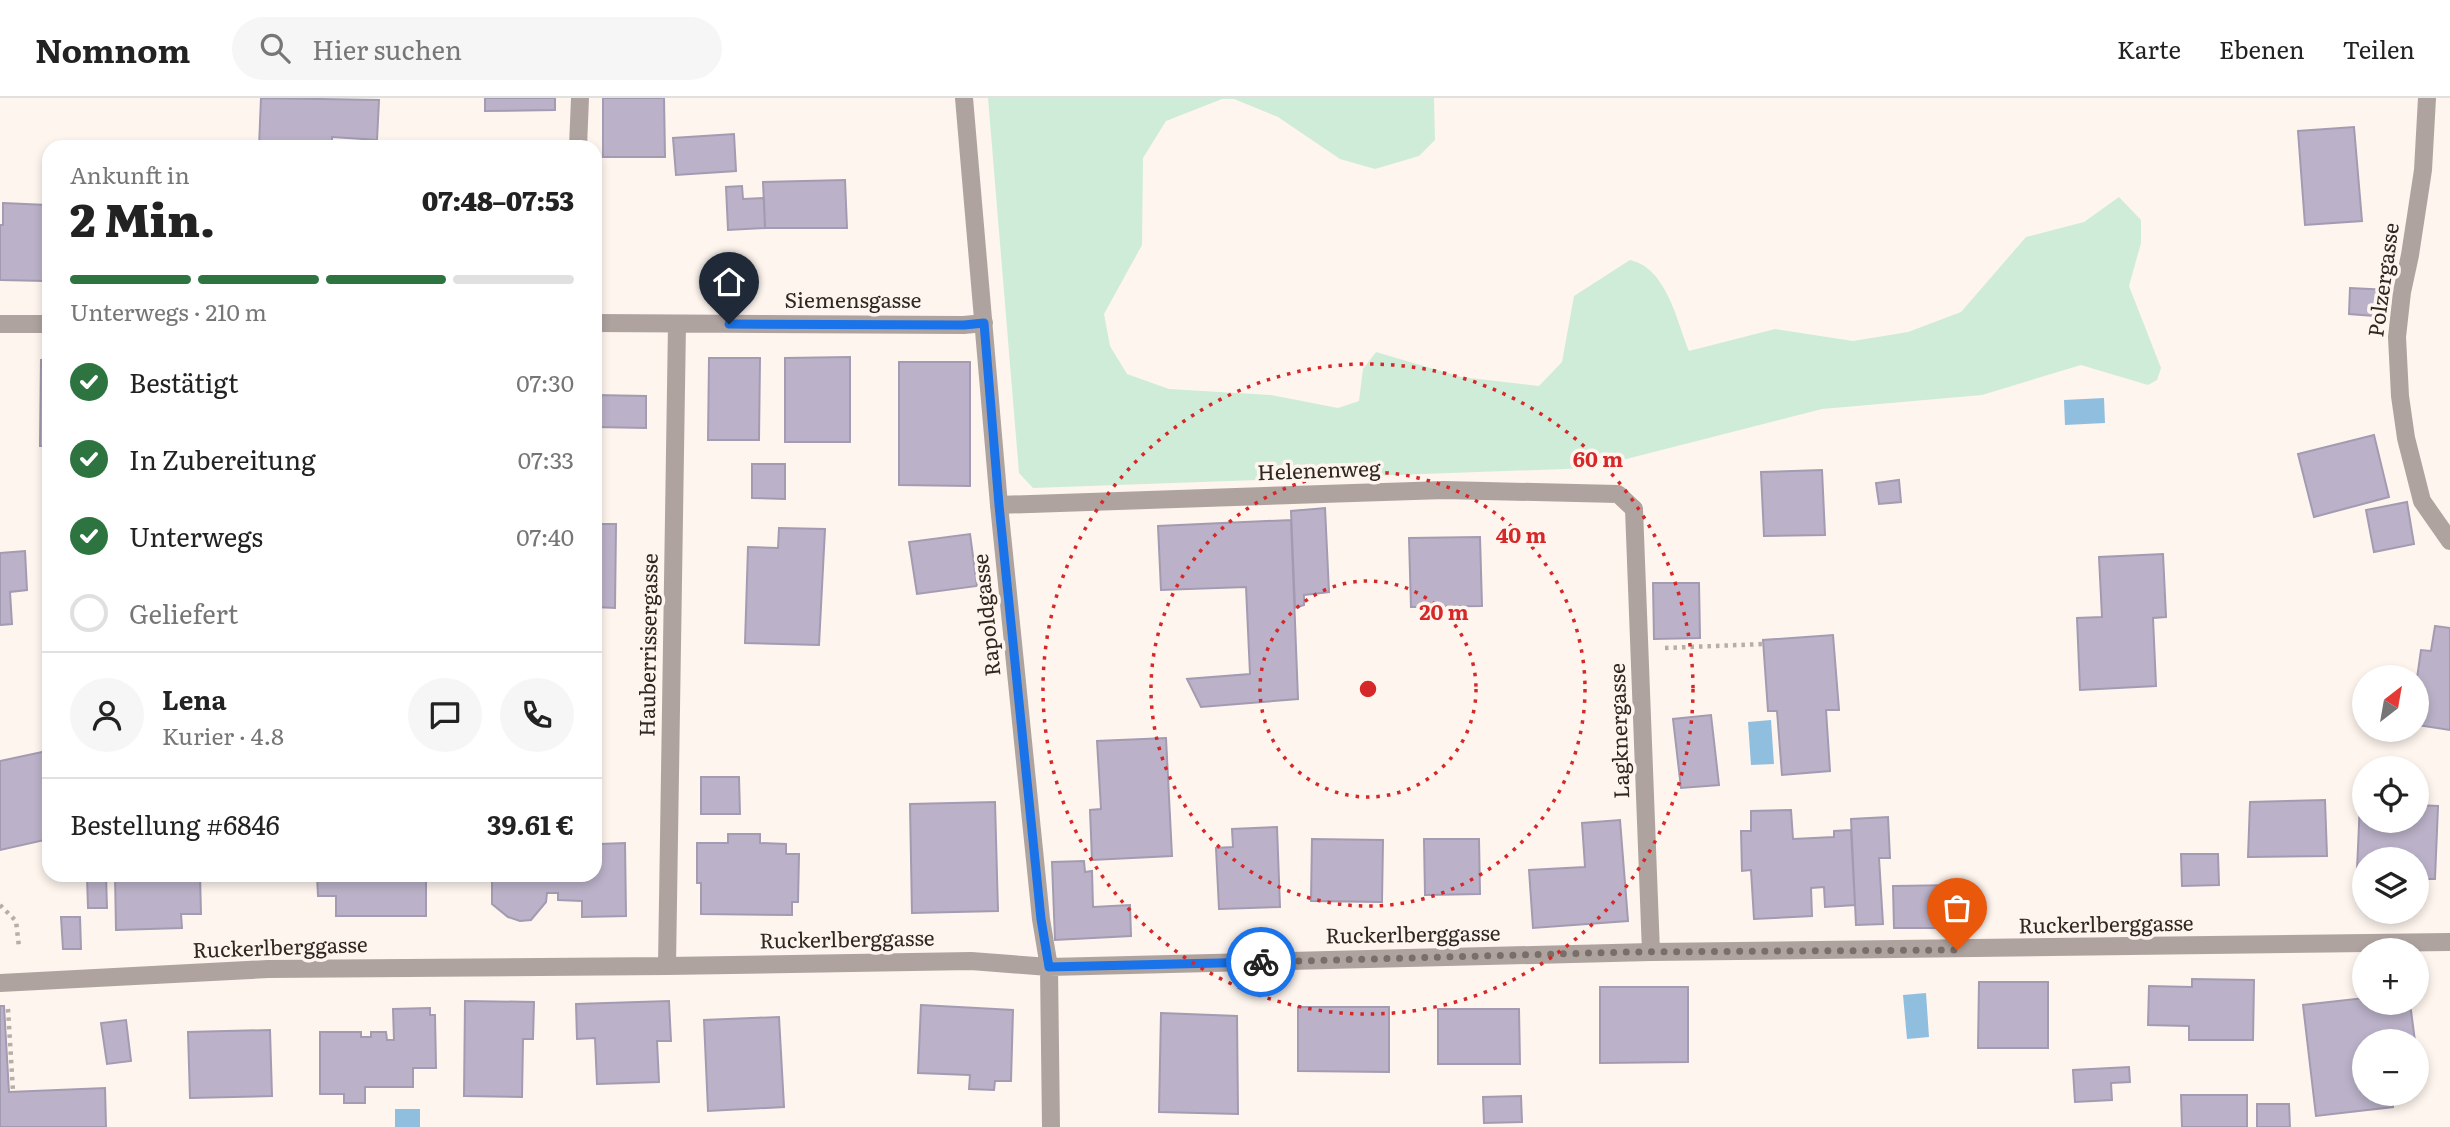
<!DOCTYPE html>
<html lang="de">
<head>
<meta charset="utf-8">
<style>
  :root { --surface:#fff; --page:#f6f6f6; --text:#222; --muted:#767676; --line:#e0e0e0; --accent:#2d7441 }
  body { margin:0; font-family:Literata,serif; background:var(--page); color:var(--text); height:100vh; display:flex; flex-direction:column; font-size:26px; white-space:nowrap }
  * { box-sizing:border-box; margin:0 }
  p { font-size:23px; color:var(--muted) }
  .icon { flex:none; width:38px; height:38px; fill:none; stroke:currentColor; stroke-width:2; stroke-linecap:round; stroke-linejoin:round }
  .map { position:relative; flex:1; overflow:hidden }
  .panel { position:absolute; left:42px; top:42px; width:560px; height:742px; display:flex; flex-direction:column; background:var(--surface); border-radius:21px; box-shadow:0 4px 10px #0003 }
  .panel>* { flex:none }
  .needle { width:46px; rotate:31deg }
  .buttons { position:absolute; left:2352px; top:567px; display:grid; gap:14px }
  .buttons a { display:grid; place-items:center; width:77px; height:77px; border-radius:50%; background:var(--surface); box-shadow:0 4px 10px #0003; font-size:35px }
  .pin { position:absolute; display:grid; place-items:center; width:60px; height:60px; color:#fff; margin:-72px -30px; border-radius:50% 50% 50% 0; rotate:-45deg; box-shadow:0 0 7px #0007 }
  .pin .icon { rotate:45deg }
  .courier { position:absolute; display:grid; place-items:center; width:70px; height:70px; margin:-35px; border:5px solid #1a73e8; border-radius:50%; background:#fff; color:#222; box-shadow:0 2px 9px #0007 }
  .overview em { font-style:normal; font-weight:800 }
  .overview div { display:flex; flex-direction:column-reverse }
  .overview { display:flex; align-items:center; justify-content:space-between; height:119px; padding:0 28px }
  h1 { font-size:46px; font-weight:800; line-height:52px }
  .bar { display:grid; grid-template-columns:repeat(4,1fr); gap:10px 7px; align-content:center; height:84px; padding:0 28px }
  .bar i { height:9px; border-radius:5px; background:var(--line) }
  .bar .selected { background:var(--accent) }
  .bar p { grid-column:span 4 }
  .line { display:flex; align-items:center; gap:18px; padding:0 28px; border-top:2px solid var(--line) }
  .line div { flex:1 }
  .round { display:grid; place-items:center; flex:none; width:74px; height:74px; border-radius:37px; background:var(--page) }
  ol { padding:0 28px; list-style:none }
  li { display:flex; align-items:center; gap:21px; height:77px }
  li p { margin-inline-start:auto }
  li .icon { padding:7px; border-radius:50%; background:var(--accent); color:#fff; stroke-width:4 }
  li:last-child { color:var(--muted) }
  li i { width:38px; height:38px; border:4px solid var(--line); border-radius:50% }
  header { display:flex; align-items:center; gap:42px; box-sizing:border-box; height:98px; padding:0 35px; background:var(--surface); border-bottom:2px solid var(--line) }
  header strong { font-size:33px }
  nav { display:flex; gap:38px; margin-inline-start:auto; font-size:24px }
  .search { width:490px; height:63px; background:var(--page); display:flex; align-items:center; gap:18px; box-sizing:border-box; padding:0 24px; border-radius:38px; color:var(--muted); font-size:26px }
  .map>svg:first-child { display:block }
  .green { fill:#cfecd8 }
  .water { fill:#90bedf }
  .building { fill:#bbb2c9; stroke:#a39bb1; stroke-width:2 }
  .lines { fill:none; stroke-linecap:round; stroke-linejoin:round }
  .path { stroke:#b7aea8; stroke-width:4.5; stroke-dasharray:3.5 5; stroke-linecap:butt }
  .service { stroke:#afa3a0; stroke-width:18 }
  .minor { stroke:#afa3a0; stroke-width:18 }
  .done { stroke:#786f69; stroke-width:7; stroke-dasharray:0 12.6 }
  .route { stroke:#1a73e8; stroke-width:9 }
  .ring { fill:none; stroke:#d62828; stroke-width:3.5; stroke-dasharray:3.5 7 }
  .labels { text-anchor:middle; stroke-width:7; stroke-linejoin:round; paint-order:stroke }
  .street-label { font-size:21px; fill:#302722; stroke:#fef5ee }
  .centre { fill:#d62828; stroke:#fef5ee; stroke-width:3.5 }
  .ring-label { font-size:21px; text-anchor:middle; font-weight:bold; fill:#d62828; stroke:#fef5ee; stroke-width:7; stroke-linejoin:round; paint-order:stroke }
</style>
</head>
<body>
<header>
<strong>Nomnom</strong>
<div class="search"><svg class="icon" aria-label="search" viewBox="0 0 24 24"><circle cx="10" cy="10" r="6"/><path d="M15 15l6 6"/></svg>Hier suchen</div>
<nav><a>Karte</a><a>Ebenen</a><a>Teilen</a></nav>
</header>
<div class="map">
<svg width="2450" height="1029" viewBox="0 0 2450 1029">
  <rect width="100%" height="100%" fill="#fef5ee"/>
  <path class="green" d="M988,0h446l1,42 -16,16 -44,13 -35,-10 -62,-42 -44,-18h-12l-56,22 -23,37 -1,87 -38,69 6,32 17,28 42,15 102,6 67,13 21,-7 4,-32 13,-17 85,25 78,9 23,-24 12,-66 56,-36c37,8 47,62 59,91l86,-22 78,12 55,-9 53,-20 65,-75 58,-15 35,-25 22,23v23l-12,43 32,82 -4,12 -9,5 -67,-20 -99,30 -160,14 -231,59 -558,20 -14,-15z"/>
  <path class="water" d="M2104,300l1,25 -40,2 -1,-25z
    M1771,622l3,44 -23,1 -3,-43z
    M1926,895l3,44 -22,2 -4,-44z
    M395,1011h25v18h-25z"/>
  <path class="building" d="M261,0l118,2 -2,40 -45,-3v10h-73z
    M485,0h70v12l-70,1z
    M603,0h61l1,59h-62z
    M2354,29l8,94 -57,4 -7,-94z
    M734,36l2,37 -60,4 -3,-37z
    M845,82l2,48h-82l-2,-46z
    M742,88l1,13 21,-1 1,30 -37,2 -2,-43z
    M3,105l44,2 -2,76 -45,-1v-55h3z
    M45,141h4v40h-5z
    M2350,190l39,2 -2,27 -38,-3z
    M850,259v85h-65v-84z
    M709,260h51l-1,82h-51z
    M41,262h8v86h-9z
    M899,264h71v124l-71,-1z
    M595,297l51,1v32l-51,-1z
    M2374,337l15,62 -75,20 -16,-63z
    M752,366h33v35l-33,-1z
    M1822,372l3,65 -61,1 -3,-64z
    M1899,382l2,22 -22,2 -3,-21z
    M2407,404l7,42 -40,8 -8,-42z
    M1325,410l4,84 -25,3v10l-9,3 -4,-97z
    M1291,422l7,179 -97,8 -14,-28 63,-5 -4,-87 -85,3 -3,-64z
    M595,426h21l-1,84 -20,-1z
    M779,430l46,1 -6,116 -74,-2 3,-96 30,1z
    M970,436l7,52 -60,8 -8,-52z
    M1480,439l2,69 -71,1 -2,-69z
    M25,453l2,39 -17,2 2,32 -12,1v-72z
    M2163,456l3,63 -13,1 3,68 -76,4 -3,-72 25,-1 -3,-60z
    M1653,485h46l1,55 -46,1z
    M2435,528l15,2v102l-33,-5v-47l4,-28 10,1z
    M1833,537l6,75h-13l4,61 -48,4 -5,-64h-9l-5,-71z
    M1711,617l8,70 -38,3 -8,-69z
    M1166,640l6,118 -80,4 -2,-50 11,-1 -4,-68z
    M47,653l2,11v77l-49,11v-89z
    M701,679h38l1,37h-39z
    M598,702l1,44 26,-1 1,73 -44,1v-16l-24,-1v-7h-11l-1,9 -15,18 -11,1 -12,-4 -16,-13v-24l4,-5h99v-74z
    M2325,702l2,56 -79,1 2,-55z
    M995,704l3,109 -86,2 -2,-109z
    M2360,704h4v19h53v-16l21,1 -3,73h-18v-20h-53v11h-7z
    M1791,712l2,29 41,-2v-6l17,-1 4,75 -30,2 -1,-20 -13,1 1,28 -58,3 -3,-49 -9,1 -1,-40h10v-20z
    M1888,719l2,41h-11l4,66 -27,1 -5,-106z
    M1620,722l8,101 -95,7 -4,-58 56,-3 -3,-44z
    M1277,729l3,80 -61,2 -3,-61 17,-1 -1,-18z
    M728,736h32v9l26,1v10h13l-1,48h-6v13l-91,-1v-31h-4v-40h31z
    M1312,741l71,1 -1,62 -71,-1z
    M1424,741h55l1,55 -55,1z
    M2181,756h37l1,31 -37,1z
    M1084,763l1,11 7,-1 1,36 37,-2 1,31 -76,4 -3,-78z
    M106,777l1,33h-19l-1,-32z
    M115,777h85l1,39h-20l1,14 -66,2z
    M317,777h109v41h-90v-20h-18z
    M1960,787l1,43h-67l-1,-42z
    M61,819h19l1,32h-18z
    M2192,881l62,1 -1,60h-64v-14l-41,-1 1,-39 43,1z
    M1979,884h69v66h-70z
    M1600,889h88v75l-88,1z
    M2364,900v5h46l5,38h-51v53h28l1,13 -77,9 -13,-111z
    M465,903l69,1 -1,37h-10l-1,58 -58,-1z
    M669,903l2,40h-14l2,41 -62,2 -2,-46 -18,1 -1,-35z
    M921,907l92,5 -2,71h-16l-1,9 -25,-1 1,-14 -52,-2z
    M0,908h4l5,86 96,-4 1,39h-106z
    M1298,909h91v65l-91,-1z
    M430,910v7h5l1,53h-23v19h-48v16h-21v-9h-24v-62h41v5h10v-5h15l1,8h7l-1,-31z
    M1438,911h81l1,55h-82z
    M1161,915l76,3 1,98 -79,-2z
    M779,919l5,90 -76,4 -4,-91z
    M126,922l5,41 -24,3 -6,-41z
    M270,932l2,66 -82,2 -2,-66z
    M2129,969l1,15 -19,1 1,17 -37,2 -2,-32z
    M2181,997h66v32h-65z
    M1521,998l1,26 -38,1 -1,-26z
    M2257,1006h32l1,23h-33z"/>
  <g class="lines">
    <path class="path" d="M1665,550l98,-4
      M0,807l16,16 3,26
      M8,911l5,82"/>
    <path class="service" d="M999,407l445,-15 174,4 16,15"/>
    <path class="minor" d="M964,0l35,407 42,414 8,48 2,160
      M2427,0l-4,72 -13,85 -8,37 -5,45 3,59 6,42 16,63 28,40
      M578,49l2,-49
      M595,225l369,2 20,-2
      M0,226h49
      M1634,411l17,443
      M667,868l10,-642
      M0,885l268,-14 399,-3 304,-5 78,6 602,-15 799,-10"/>
  </g>
  <g class="lines">
    <path class="done" d="M1261,864l368,-10 328,-2"/>
    <path class="route" d="M729,226l235,1 20,-2 15,182 42,414 8,48 212,-5"/>
  </g>
  <g class="ring">
    <circle cx="1368" cy="591" r="108"/>
    <circle cx="1368" cy="591" r="217"/>
    <circle cx="1368" cy="591" r="325"/>
  </g>
  <g class="labels">
    <g class="street-label">
      <text transform="translate(2384 182) rotate(-82)" y="7">Polzergasse</text>
      <text x="853" y="210">Siemensgasse</text>
      <text transform="translate(1319 373) rotate(-2)" y="7">Helenenweg</text>
      <text transform="translate(987 517) rotate(-96)" y="7">Rapoldgasse</text>
      <text transform="translate(649 547) rotate(-89)" y="7">Hauberrissergasse</text>
      <text transform="translate(1620 633) rotate(-92)" y="7">Lagknergasse</text>
      <text transform="translate(2106 827) rotate(-1)" y="7">Ruckerlberggasse</text>
      <text transform="translate(1413 837) rotate(-1)" y="7">Ruckerlberggasse</text>
      <text transform="translate(847 842) rotate(-1)" y="7">Ruckerlberggasse</text>
      <text transform="translate(280 850) rotate(-2)" y="7">Ruckerlberggasse</text>
    </g>
  </g>
  <circle cx="1368" cy="591" r="10" class="centre"/>
  <g class="ring-label">
    <text x="1598" y="369">60 m</text>
    <text x="1521" y="445">40 m</text>
    <text x="1444" y="522">20 m</text>
  </g>
</svg>
<div class="buttons">
<a><svg class="needle" viewBox="-14 -14 28 28"><path d="M0-13l5 13h-10z" fill="#e53935"/><path d="M0 13l5-13h-10z" fill="#767676"/></svg></a>
<a><svg class="icon" aria-label="locate" viewBox="0 0 24 24"><circle cx="12" cy="12" r="6"/><path d="M12 2v4M12 18v4M2 12h4M18 12h4"/></svg></a>
<a><svg class="icon" aria-label="layers" viewBox="0 0 24 24"><path d="M12 4l9 5-9 5-9-5zM3 14l9 5 9-5"/></svg></a>
<a>+</a>
<a>−</a>
</div>
<div class="pin" style="left:1957px;top:852px;background:#ea580c"><svg class="icon" aria-label="bag" viewBox="0 0 24 24"><path d="M5 8h14l-1 12H6zM9 8a3 3 0 0 1 6 0"/></svg></div>
<div class="pin" style="left:729px;top:226px;background:#1f2937"><svg class="icon" aria-label="home" viewBox="0 0 24 24"><path d="M3 11l9-7 9 7M6 9v11h12V9"/></svg></div>
<div class="courier" style="left:1261px;top:864px"><svg class="icon" aria-label="bike" viewBox="0 0 24 24"><circle cx="6" cy="16" r="4"/><circle cx="18" cy="16" r="4"/><path d="M6 16l4-8h5l3 8M10 8l3 8H6M13 5h3"/></svg></div>
<section class="panel">
<div class="overview"><div><h1>2 Min.</h1><p>Ankunft in</p></div><em>07:48–07:53</em></div>
<div class="bar"><i class="selected"></i><i class="selected"></i><i class="selected"></i><i></i><p>Unterwegs · 210 m</p></div>
<ol>
<li><svg class="icon" aria-label="check" viewBox="0 0 24 24"><path d="M5 12l5 5 9-10"/></svg>Bestätigt<p>07:30</p></li>
<li><svg class="icon" aria-label="check" viewBox="0 0 24 24"><path d="M5 12l5 5 9-10"/></svg>In Zubereitung<p>07:33</p></li>
<li><svg class="icon" aria-label="check" viewBox="0 0 24 24"><path d="M5 12l5 5 9-10"/></svg>Unterwegs<p>07:40</p></li>
<li><i></i>Geliefert</li>
</ol>
<div class="line" style="height:126px"><a class="round"><svg class="icon" aria-label="person" viewBox="0 0 24 24"><circle cx="12" cy="8" r="4"/><path d="M4 21q1-7 8-7t8 7"/></svg></a><div><b>Lena</b><p>Kurier · 4.8</p></div><a class="round"><svg class="icon" aria-label="chat" viewBox="0 0 24 24"><path d="M4 5h16v11H9l-5 4z"/></svg></a><a class="round"><svg class="icon" aria-label="phone" viewBox="0 0 24 24"><path d="M5 4h4l2 5-3 2q2 4 5 5l2-3 5 2v4C11 20 4 13 5 4z"/></svg></a></div>
<div class="line" style="height:91px"><div>Bestellung #6846</div><b>39.61 €</b></div>
</section>
</div>
</body>
</html>
